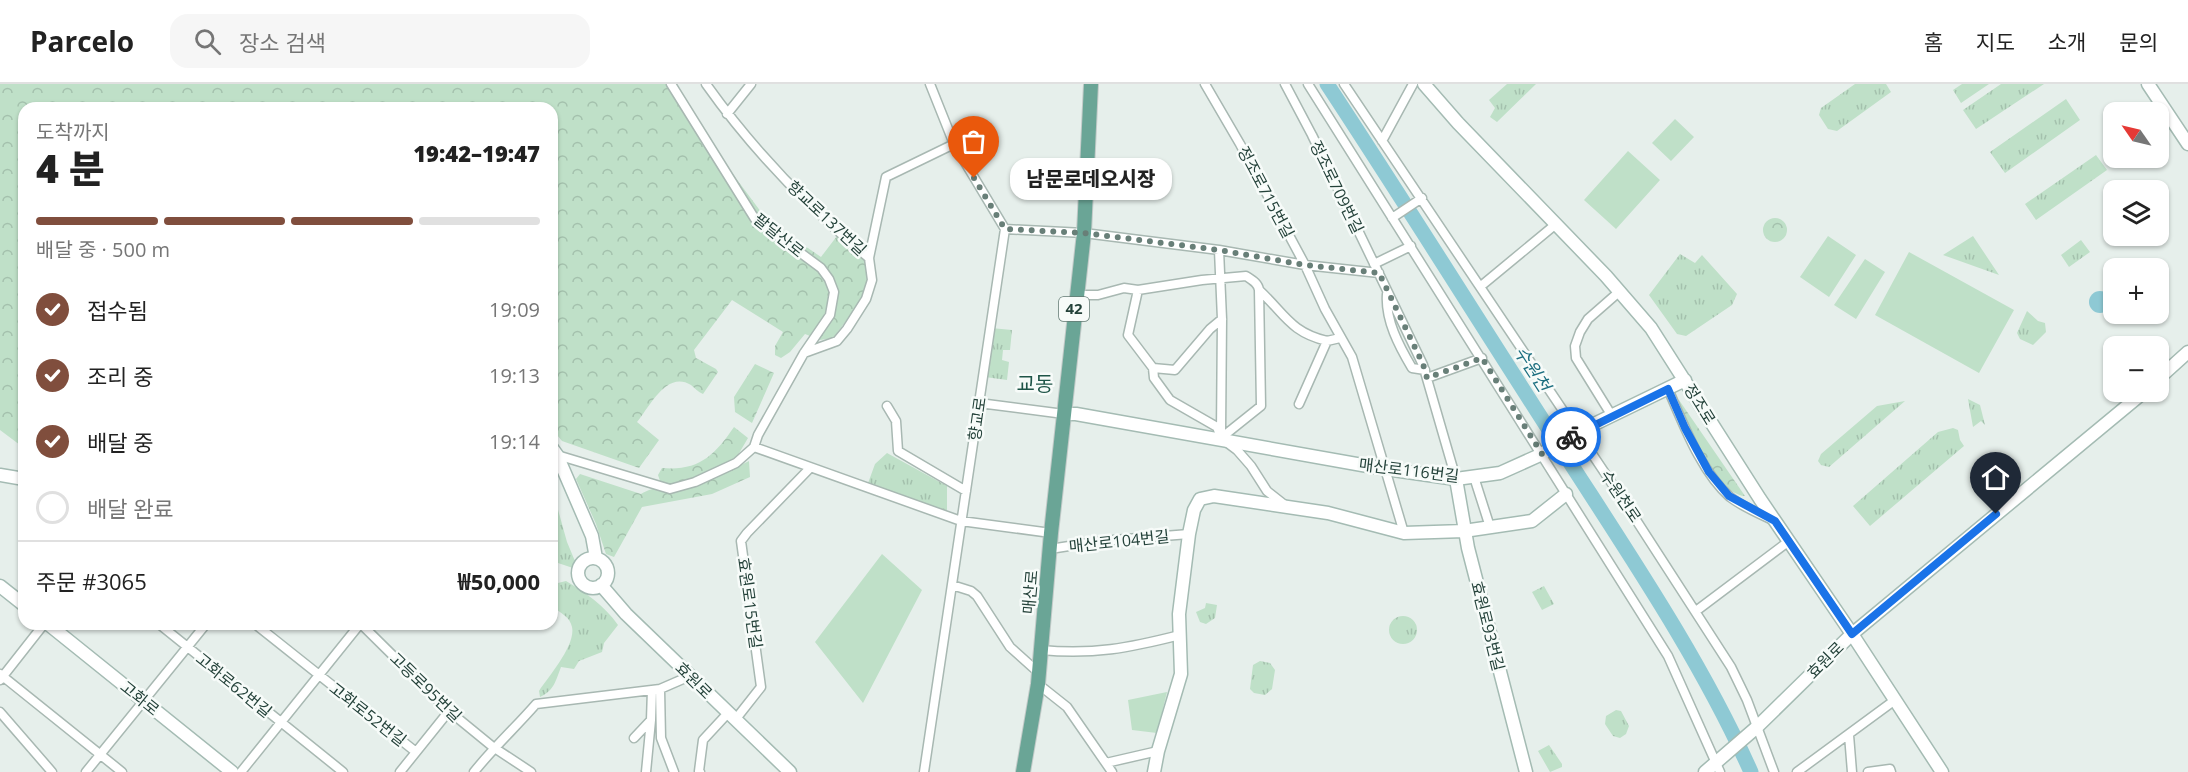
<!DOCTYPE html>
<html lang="ko">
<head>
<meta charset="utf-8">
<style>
  :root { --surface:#fff; --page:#f6f6f6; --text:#222; --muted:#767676; --line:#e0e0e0; --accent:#804e3d }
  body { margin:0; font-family:"Open Sans","Noto Sans KR",sans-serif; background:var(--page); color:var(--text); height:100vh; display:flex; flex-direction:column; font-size:22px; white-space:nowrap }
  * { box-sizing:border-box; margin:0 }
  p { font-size:20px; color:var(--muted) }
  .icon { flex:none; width:33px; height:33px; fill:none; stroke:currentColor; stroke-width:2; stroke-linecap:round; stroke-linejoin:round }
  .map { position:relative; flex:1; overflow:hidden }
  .drawer { position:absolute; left:18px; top:18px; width:540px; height:528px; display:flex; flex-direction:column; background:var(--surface); border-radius:18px; box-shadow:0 2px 4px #0004 }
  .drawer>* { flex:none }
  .needle { width:39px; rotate:304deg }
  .tools { position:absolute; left:2103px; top:18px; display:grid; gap:12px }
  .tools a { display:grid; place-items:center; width:66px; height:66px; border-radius:12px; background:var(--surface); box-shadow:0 2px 4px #0004; font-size:30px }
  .pin { position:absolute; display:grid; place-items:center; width:51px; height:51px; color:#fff; margin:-62px -26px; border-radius:50% 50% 50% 0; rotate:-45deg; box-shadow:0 0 6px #0007 }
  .pin .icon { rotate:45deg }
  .courier { position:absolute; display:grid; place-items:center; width:60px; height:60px; margin:-30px; border:4px solid #1a73e8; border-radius:50%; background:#fff; color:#222; box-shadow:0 2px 8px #0007 }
  .bubble { position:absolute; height:42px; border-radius:18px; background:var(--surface); box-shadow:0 2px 4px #0004; font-size:20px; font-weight:800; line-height:42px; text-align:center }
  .overview em { font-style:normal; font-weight:800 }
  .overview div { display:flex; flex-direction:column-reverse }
  .overview { display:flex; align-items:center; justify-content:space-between; height:102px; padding:0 18px }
  h1 { font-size:39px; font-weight:800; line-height:45px }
  .bar { display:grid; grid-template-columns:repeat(4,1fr); gap:9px 6px; align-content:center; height:72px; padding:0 18px }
  .bar i { height:8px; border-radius:4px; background:var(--line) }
  .bar .active { background:var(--accent) }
  .bar p { grid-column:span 4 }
  .line { display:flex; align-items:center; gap:15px; padding:0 18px; border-top:2px solid var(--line) }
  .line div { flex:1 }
  ol { padding:0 18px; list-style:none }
  li { display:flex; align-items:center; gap:18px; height:66px }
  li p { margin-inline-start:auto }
  li .icon { padding:6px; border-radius:50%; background:var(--accent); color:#fff; stroke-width:4 }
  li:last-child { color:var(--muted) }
  li i { width:33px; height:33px; border:3px solid var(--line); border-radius:50% }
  header { display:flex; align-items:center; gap:36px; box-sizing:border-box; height:84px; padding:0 30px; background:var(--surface); border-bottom:2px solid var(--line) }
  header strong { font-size:28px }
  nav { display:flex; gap:33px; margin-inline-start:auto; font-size:21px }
  .search { width:420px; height:54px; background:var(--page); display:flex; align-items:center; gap:15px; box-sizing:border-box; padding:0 21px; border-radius:18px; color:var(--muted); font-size:22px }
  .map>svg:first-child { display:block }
  .grass { fill:url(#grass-tufts) }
  .forest { fill:url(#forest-crowns) }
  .pitch { fill:#bfe0c8 }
  .water { fill:#8ec9d4 }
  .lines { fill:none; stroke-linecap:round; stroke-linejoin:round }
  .river { stroke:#8ec9d4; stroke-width:15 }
  .street-casing { stroke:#a8b8b2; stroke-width:11 }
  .secondary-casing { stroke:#a4bbb3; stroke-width:15 }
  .primary-casing { stroke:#c2cac8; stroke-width:16 }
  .street { stroke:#fff; stroke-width:8 }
  .secondary { stroke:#fff; stroke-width:12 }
  .primary { stroke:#6aa596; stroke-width:14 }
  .done { stroke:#687f78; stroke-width:6; stroke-dasharray:0 10.8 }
  .route { stroke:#1a73e8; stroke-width:8 }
  .labels { text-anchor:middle; stroke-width:5; stroke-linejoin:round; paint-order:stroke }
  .shield { fill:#f7fbf9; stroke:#637a73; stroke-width:1.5 }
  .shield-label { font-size:15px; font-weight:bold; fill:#24423a }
  .street-label { font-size:16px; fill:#24423a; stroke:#f7fbf9 }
  .water-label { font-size:18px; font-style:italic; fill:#1c6f80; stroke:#f7fbf9 }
  .quarter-label { font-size:20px; fill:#1f5548; stroke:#f7fbf9 }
</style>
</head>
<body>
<header>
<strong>Parcelo</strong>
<div class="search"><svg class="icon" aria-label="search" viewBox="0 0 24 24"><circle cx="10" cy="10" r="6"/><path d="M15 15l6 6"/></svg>장소 검색</div>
<nav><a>홈</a><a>지도</a><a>소개</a><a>문의</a></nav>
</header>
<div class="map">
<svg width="2188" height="688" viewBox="0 0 2188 688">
  <defs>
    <pattern id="grass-tufts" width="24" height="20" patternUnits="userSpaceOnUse" patternTransform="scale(1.5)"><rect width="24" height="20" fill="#bfe0c8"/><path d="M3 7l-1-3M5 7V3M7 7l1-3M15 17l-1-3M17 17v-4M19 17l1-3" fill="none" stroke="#a4c1ad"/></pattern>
    <pattern id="forest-crowns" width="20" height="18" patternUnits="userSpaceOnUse" patternTransform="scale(1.5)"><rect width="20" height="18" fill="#bfe0c8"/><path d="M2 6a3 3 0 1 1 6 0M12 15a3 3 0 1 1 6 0" fill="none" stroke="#a4c1ad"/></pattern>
  </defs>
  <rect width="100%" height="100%" fill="#e6efeb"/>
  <path class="grass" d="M1507,0h29l-39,38 -7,-5 5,-9 -6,-8z
    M1855,0h31l5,8 -54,39 -9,-2 -9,-14 2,-7z
    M1962,0h27l-28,19 -8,-13z
    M2001,0h43l-68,45 -13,-19z
    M2066,15l14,21 -75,53 -15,-21z
    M2096,71l11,15 -71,50 -11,-16z
    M1973,152l26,39 -56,-20z
    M2081,156l9,12 -21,15 -8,-12z
    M1680,170l15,9 7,-8 35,39 -5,11 -46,31 -9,-2 -28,-39z
    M2027,227l11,10 7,2 1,9 -13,13 -13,-6 -3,-6z
    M991,244l21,2 -2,20h-7l-1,10 7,2 -2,18 -22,-3z
    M1968,315l12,6 5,20 -4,-4 -8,6z
    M1905,317l-76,66 -8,-2 -3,-4 3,-7 56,-48z
    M1953,344l5,2 2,10 4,6 -94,80 -17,-20 85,-74z
    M887,369l60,33v25l-80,-25 8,-22z
    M552,404l15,54 10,24 -4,2 -21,-7z
    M552,495l6,4 8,-2c20,12 38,24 52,44l-14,18 -2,9 -23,9 -5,8 -13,-2c-5,13 -7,24 -21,30l-1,-6c10,-15 37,-46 33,-64 -2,-10 -12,-15 -20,-20z
    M1544,502l10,18 -12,6 -10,-18z
    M1206,519l11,2 -2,13 -9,6 -6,-2 -4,-10 9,-4z
    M1389 546a14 14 0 1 1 28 0a14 14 0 1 1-28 0Z
    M1260,577l10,2 5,7 -3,19 -7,6 -11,-2 -4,-4 3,-24z
    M1616,626l5,1 8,15 -3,8 -6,4 -7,-2 -8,-12 1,-8z
    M1549,661l13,19v3l-12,5 -12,-21z"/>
  <path class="forest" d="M0,0h666l101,136 54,37 16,-21 11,7 23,22c-4,30 -20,50 -38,73l-13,2 -15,-6 -15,18 -9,6 -6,-3v-9l8,-14 -51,-32 -38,50 2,8 20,11 2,3 -15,22c-5,-2 -8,-6 -12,-9 -24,-15 -41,21 -54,37l22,18 -20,28 -77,-27 -10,-12v-321h-528v340l-24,-18z
    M1763 146a12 12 0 1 1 24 0a12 12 0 1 1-24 0Z
    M755,280l19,9 -22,50 -17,-11 -1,-15z
    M1679,316l66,96c-29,-2 -57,-68 -68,-92z
    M734,343l14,11 -10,17 -14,11 -33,15 -21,6 -9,-3 -3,-9 4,-7c37,3 52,-12 72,-41z
    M749,377l1,16 -38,17 -70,13 -28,50 -8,-3 -10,-30 -20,-45 4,-5 61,20c19,-11 20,-1 37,-3 23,-4 50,-20 71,-30z"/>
  <path class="pitch" d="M1675,35l19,18 -23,24 -19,-18z
    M1628,67l32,29 -44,49 -32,-29z
    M1828,152l28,19 -27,42 -29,-20z
    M1909,168l105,58 -35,63 -104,-58z
    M1865,175l20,13 -29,47 -22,-14z
    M882,470l40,36 -59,113 -48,-61z
    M1167,608l-10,41 -25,-3 -4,-30z"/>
  <path class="water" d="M2089 218a11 11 0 1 1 22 0a11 11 0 1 1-22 0Z"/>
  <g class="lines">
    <path class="river" d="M1327,0c79,120 155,242 233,363 68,106 140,211 191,325"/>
    <defs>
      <path id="street" d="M706,0c46,65 102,123 163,174
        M1205,0l35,60 65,121 20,44 27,48 52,176
        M1285,0l27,51 111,230 33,114
        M1308,0l360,572 52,116
        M1344,0l285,425 102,158 16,33 27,72
        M727,30l24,-30
        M1382,57l31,-57
        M1392,134l30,-20
        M1005,145l79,4 135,17 86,15 74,8
        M1219,166l3,69 -1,113
        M1374,180l37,-18
        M1481,202l75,-62
        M1138,206l-10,45 25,33 22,2 35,-41 12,-10
        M1387,210c-2,26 12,52 25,74l13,2
        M1076,211h22l26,-7 14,2 64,-10 44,-4c6,4 12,7 13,14 26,24 31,42 68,51
        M804,269l33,-12 10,-12 19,-30 6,-19 -3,-22 17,-81 68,-33
        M1153,284l1,10 16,22 47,27 4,11 16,12 14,16 16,25 19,15
        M1427,294l55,-20
        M1668,305c15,34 33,83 62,108 13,10 30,17 45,24
        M979,319l85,11
        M1299,320l28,-63 13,-3
        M887,322l9,15 2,30 68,40
        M1612,332l-36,-58 -1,-12 5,-14 8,-13 32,-28
        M1221,354l40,-32 -2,-116
        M754,363l207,74 90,12
        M557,371l113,34 25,-7 41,-19 18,-16 4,-12 46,-82 26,-38 4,-23 -5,-13 -8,-11 -66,-49 -84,-135
        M1474,393l16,50
        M1050,465l51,-8 88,-7
        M952,501l19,6 6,5 33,51 29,26
        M1696,527l93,-70
        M159,540l184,148
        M255,540l161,128
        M361,540l88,87 44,36 38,25
        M1041,566c52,5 88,-2 139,-15
        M0,590l122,98
        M0,596l44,-56
        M1038,600l29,23 45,65
        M660,605l1,49 13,34
        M0,628l52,60
        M735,636l26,-33 -20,-146 6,-8 63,-65
        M1849,651l3,37
        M634,654l17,-18 1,-30
        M1106,679l52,-12
        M86,688l120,-148
        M241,688l119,-148
        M400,688l49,-61
        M474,688c19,-24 42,-45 62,-68l124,-15 30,-13
        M646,688l5,-52
        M700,688l-1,-1 4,-31 25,-27
        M924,688l81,-543 -51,-85 -24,-60
        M1797,688l98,-72
        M1868,688l22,-3 1,3"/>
      <path id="secondary" d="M1424,0l34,39 148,153 45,52 109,171 92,135 90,138
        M2148,0l40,60
        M2158,295l30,-27
        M1064,330h12l303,54 77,11 44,-6 40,-18 38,-23 107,-52
        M552,364l5,7 35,81 4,22
        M0,391l24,4
        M1456,395l12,69 58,224
        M578 489a15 15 0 1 1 30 0a15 15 0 1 1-30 0Z
        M601,501l25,29 164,158
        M0,502l24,19
        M48,540l184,148
        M1154,688l4,-21 23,-77 -2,-60 10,-80 5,-24 6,-11 14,-3 114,17 76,20 60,-2 68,-10 34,-27
        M1705,688l52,-45 95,-93 292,-242"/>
      <path id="primary" d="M1023,688l15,-88 13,-151 33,-300 7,-149"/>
    </defs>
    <use href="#street" class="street-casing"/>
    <use href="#secondary" class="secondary-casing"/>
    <use href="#primary" class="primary-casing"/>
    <use href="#street" class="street"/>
    <use href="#secondary" class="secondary"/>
    <use href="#primary" class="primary"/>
  </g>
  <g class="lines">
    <path class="done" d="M974,94l31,51 79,4 135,17 86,15 74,8 44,91 4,14 55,-20 60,96 29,-17"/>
    <path class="route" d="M1571,353l97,-48 17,39 24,44 20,24 46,25 77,113 144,-120"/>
  </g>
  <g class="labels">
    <rect class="shield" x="1059" y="213" width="30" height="24" rx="4.5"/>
    <g class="shield-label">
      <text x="1074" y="230">42</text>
    </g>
    <g class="street-label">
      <text transform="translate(1337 103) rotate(64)" y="6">정조로709번길</text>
      <text transform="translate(1266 108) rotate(62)" y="6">정조로715번길</text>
      <text transform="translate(827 134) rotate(43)" y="6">향교로137번길</text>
      <text transform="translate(779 151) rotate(39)" y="6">팔달산로</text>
      <text transform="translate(1700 320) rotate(58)" y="6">정조로</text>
      <text transform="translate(977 335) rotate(-82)" y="6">향교로</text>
      <text transform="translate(1409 386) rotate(7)" y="6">매산로116번길</text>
      <text transform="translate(1621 412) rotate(56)" y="6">수원천로</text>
      <text transform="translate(1119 457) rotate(-6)" y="6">매산로104번길</text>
      <text transform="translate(1030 508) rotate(-85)" y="6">매산로</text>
      <text transform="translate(750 519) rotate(82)" y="6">효원로15번길</text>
      <text transform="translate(1488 542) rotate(76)" y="6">효원로93번길</text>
      <text transform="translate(1825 576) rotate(-45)" y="6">효원로</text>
      <text transform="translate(694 596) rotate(45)" y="6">효원로</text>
      <text transform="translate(234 601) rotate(39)" y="6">고화로62번길</text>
      <text transform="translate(426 603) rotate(44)" y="6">고등로95번길</text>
      <text transform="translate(140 614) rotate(39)" y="6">고화로</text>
      <text transform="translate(368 630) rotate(38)" y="6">고화로52번길</text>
    </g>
    <g class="water-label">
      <text transform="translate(1532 285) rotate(57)" y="6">수원천</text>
    </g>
    <g class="quarter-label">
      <text x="1035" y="307">교동</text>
    </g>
  </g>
</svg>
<div class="tools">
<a><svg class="needle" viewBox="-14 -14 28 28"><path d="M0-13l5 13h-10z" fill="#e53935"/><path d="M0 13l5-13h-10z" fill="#767676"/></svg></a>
<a><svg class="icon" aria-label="layers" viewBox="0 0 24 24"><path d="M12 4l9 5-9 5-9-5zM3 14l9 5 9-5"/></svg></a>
<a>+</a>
<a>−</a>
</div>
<div class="pin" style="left:974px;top:94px;background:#ea580c"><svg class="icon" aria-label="bag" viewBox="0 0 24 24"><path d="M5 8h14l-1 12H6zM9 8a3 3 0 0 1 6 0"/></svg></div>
<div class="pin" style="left:1996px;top:430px;background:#1f2937"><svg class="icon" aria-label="home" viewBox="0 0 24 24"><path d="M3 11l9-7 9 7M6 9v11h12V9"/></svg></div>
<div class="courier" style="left:1571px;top:353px"><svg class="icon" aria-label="bike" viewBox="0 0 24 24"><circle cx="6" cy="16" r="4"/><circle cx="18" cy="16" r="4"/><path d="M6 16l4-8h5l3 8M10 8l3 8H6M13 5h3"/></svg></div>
<div class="bubble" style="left:1010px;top:74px;width:162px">남문로데오시장</div>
<section class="drawer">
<div class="overview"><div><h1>4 분</h1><p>도착까지</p></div><em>19:42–19:47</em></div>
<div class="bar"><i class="active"></i><i class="active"></i><i class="active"></i><i></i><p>배달 중 · 500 m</p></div>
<ol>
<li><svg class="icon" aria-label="check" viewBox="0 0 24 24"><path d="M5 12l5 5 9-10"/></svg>접수됨<p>19:09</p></li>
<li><svg class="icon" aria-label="check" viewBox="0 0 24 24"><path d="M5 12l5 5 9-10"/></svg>조리 중<p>19:13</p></li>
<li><svg class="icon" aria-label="check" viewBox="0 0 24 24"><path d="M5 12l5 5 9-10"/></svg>배달 중<p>19:14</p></li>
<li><i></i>배달 완료</li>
</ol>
<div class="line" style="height:78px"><div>주문 #3065</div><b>₩50,000</b></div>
</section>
</div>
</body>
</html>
